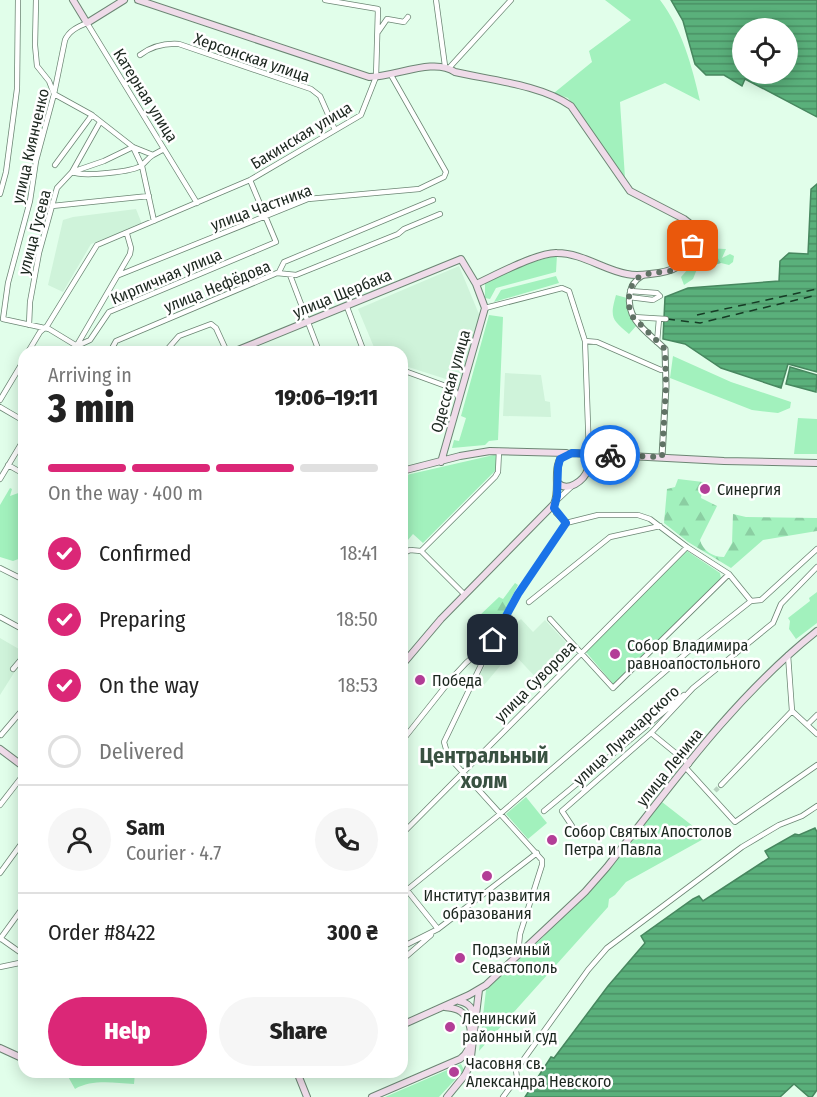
<!DOCTYPE html>
<html lang="en">
<head>
<meta charset="utf-8">
<style>
  :root { --surface:#fff; --page:#f6f6f6; --text:#222; --muted:#767676; --line:#e0e0e0; --accent:#db2777 }
  body { margin:0; font-family:"Fira Sans Condensed",sans-serif; background:var(--page); color:var(--text); height:100vh; display:flex; flex-direction:column; font-size:22px; white-space:nowrap }
  * { box-sizing:border-box; margin:0 }
  p { font-size:20px; color:var(--muted) }
  .icon { flex:none; width:33px; height:33px; fill:none; stroke:currentColor; stroke-width:2; stroke-linecap:round; stroke-linejoin:round }
  .map { position:relative; flex:1; overflow:hidden }
  .drawer { position:absolute; left:18px; top:346px; width:390px; height:732px; display:flex; flex-direction:column; background:var(--surface); border-radius:18px; box-shadow:0 3px 15px #0003 }
  .drawer>* { flex:none }
  .fabs { position:absolute; left:732px; top:18px; display:grid; gap:12px }
  .fabs a { display:grid; place-items:center; width:66px; height:66px; border-radius:50%; background:var(--surface); box-shadow:0 3px 15px #0003; font-size:30px }
  .pin { position:absolute; display:grid; place-items:center; width:51px; height:51px; color:#fff; margin:-26px; border-radius:12px; box-shadow:0 3px 9px #0006 }
  .courier { position:absolute; display:grid; place-items:center; width:60px; height:60px; margin:-30px; border:4px solid #1a73e8; border-radius:50%; background:#fff; color:#222; box-shadow:0 2px 8px #0007 }
  .head em { font-style:normal; font-weight:800 }
  .head div { display:flex; flex-direction:column-reverse }
  .head { display:flex; align-items:center; justify-content:space-between; height:102px; padding:0 30px }
  h1 { font-size:39px; font-weight:800; line-height:45px }
  .bar { display:grid; grid-template-columns:repeat(4,1fr); gap:9px 6px; align-content:center; height:72px; padding:0 30px }
  .bar i { height:8px; border-radius:4px; background:var(--line) }
  .bar .current { background:var(--accent) }
  .bar p { grid-column:span 4 }
  .line { display:flex; align-items:center; gap:15px; padding:0 30px; border-top:2px solid var(--line) }
  .line div { flex:1 }
  .round { display:grid; place-items:center; flex:none; width:63px; height:63px; border-radius:32px; background:var(--page) }
  ol { padding:0 30px; list-style:none }
  li { display:flex; align-items:center; gap:18px; height:66px }
  li p { margin-inline-start:auto }
  li .icon { padding:6px; border-radius:50%; background:var(--accent); color:#fff; stroke-width:4 }
  li:last-child { color:var(--muted) }
  li i { width:33px; height:33px; border:3px solid var(--line); border-radius:50% }
  .primary-button { display:flex; gap:12px; margin-top:auto; padding:12px 30px }
  .primary-button a { flex:1; height:69px; border-radius:36px; background:var(--accent); color:#fff; font-size:24px; font-weight:800; line-height:69px; text-align:center }
  .primary-button a+a { background:var(--page); color:var(--text) }
  .map>svg:first-child { display:block }
  .built { fill:#cff3da }
  .forest { fill:url(#forest-firs) }
  .green { fill:#a2f1bd }
  .water { fill:url(#water-rules); stroke:#47875f; stroke-width:1.5; fill-rule:evenodd }
  .lines { fill:none; stroke-linecap:round; stroke-linejoin:round }
  .ferry { stroke:#163b25; stroke-width:1.5; stroke-dasharray:8 6; stroke-linecap:butt }
  .minor-tunnel { stroke:#b9d3c1; stroke-width:4.5; stroke-dasharray:4.5 2; stroke-linecap:butt }
  .minor-casing { stroke:#6c8674; stroke-width:6 }
  .tertiary-casing { stroke:#6c8674; stroke-width:7 }
  .secondary-casing { stroke:#6c8674; stroke-width:8 }
  .minor { stroke:#fff; stroke-width:4.5 }
  .tertiary { stroke:#fff; stroke-width:5 }
  .secondary { stroke:#efdbe9; stroke-width:6 }
  .done { stroke:#607265; stroke-width:6; stroke-dasharray:0 10.8 }
  .route { stroke:#1a73e8; stroke-width:8 }
  .poi-dot { fill:#b33e97; stroke:#fff; stroke-width:2 }
  .labels { text-anchor:middle; stroke-width:5; stroke-linejoin:round; paint-order:stroke }
  .street-label { font-size:16px; fill:#1b261e; stroke:#fff }
  .poi-label { font-size:16px; fill:#1b261e; stroke:#fff; text-anchor:start }
  .district-label { font-size:22px; font-weight:bold; fill:#395141; stroke:#fff }
</style>
</head>
<body>
<div class="map">
<svg width="817" height="1097" viewBox="0 0 817 1097">
  <defs>
    <pattern id="forest-firs" width="22" height="20" patternUnits="userSpaceOnUse" patternTransform="scale(1.5)"><rect width="22" height="20" fill="#a2f1bd"/><path d="M5 1l3.5 6h-7zM16 11l3.5 6h-7z" fill="#8bcea2"/></pattern>
    <pattern id="water-rules" width="6" height="5" patternUnits="userSpaceOnUse" patternTransform="scale(1.5)"><rect width="6" height="5" fill="#5ab07b"/><path d="M0 2.5h6" fill="none" stroke="#4a8f64"/></pattern>
  </defs>
  <rect width="100%" height="100%" fill="#e1feea"/>
  <path class="built" d="M136,209l6,15 -51,20 -28,48 -15,-7 15,-65 10,-3z
    M459,266l22,53 -19,57 -13,4 -47,-15v-13h-26l-18,-43z
    M505,373l36,2 4,26 5,1 1,15 -48,-1z
    M521,619l12,13 12,-12 29,31 -34,31 -28,-30 -28,33 -6,-6 27,-50 3,1z
    M0,638l24,14v5l-24,38z"/>
  <path class="forest" d="M703,248l23,1 -4,9 8,-4 4,2 -1,6 -4,3 -8,-2 -9,3 -4,-2 -5,5h-6l-4,10 -9,6 -3,-8 7,-8 -1,-1 -5,1 2,-6 11,-2 4,4 1,-3 7,-1 -13,-5v-3l3,-2h4z
    M678,479l25,3 -2,16 16,8 -17,34c3,11 13,17 24,17l8,-14 1,-29 13,3 71,1v13l-54,9 -32,28 -43,-26 -24,-19 3,-34 8,-2z
    M515,583l3,2 -30,58 -5,-2 -9,9 -7,-8 18,-20 -6,-6 20,-19 4,2z"/>
  <path class="green" d="M605,0h55c22,29 32,66 40,101l-35,-18 -45,19 5,76 -57,-80 -14,-5 38,-31 -3,-11 42,-31z
    M557,255l-1,17 -60,16 -6,11 -5,-1v-16l35,-16z
    M556,276l3,7 -65,19 7,-12z
    M616,295l11,3 2,17 8,10 -8,9c-18,-15 -19,-17 -13,-39z
    M489,315l14,2 -5,123 -9,1 -4,4 -33,3 2,-8 5,1 7,-23 -5,-2z
    M673,356l58,26 60,20 -1,6 -12,5 -26,-3 -82,-32z
    M798,418l19,1v35h-23z
    M498,454l-1,15 -74,74 -10,-9 -11,13v-71z
    M10,488l2,1 -2,7 14,-5v66l-11,4 -13,-4v-52z
    M687,551l33,22 1,6 -107,106 -28,-33z
    M817,592v31l-21,16 -7,-10 1,-8 -2,-3 22,-17 -1,-3z
    M526,797l21,26 -19,16 -22,-25z
    M662,802l45,35 -81,45 -11,13 -6,4 -1,8 -129,144 7,-61 55,-51 70,-71z
    M461,1064l3,6 -25,27h-54z
    M66,1073h69l-1,11c-20,-1 -42,-5 -59,5z"/>
  <path class="water" d="M671,0h146v117l-72,-38 -3,7 -18,-11h-18l-11,-11 -12,-43zM788,28v46h-46v-46z
    M817,184v188l-29,-8 -7,24 -60,-20 -36,-24 -22,-5 2,-42 23,-9 91,-7 1,-20 9,-8 19,1 3,-65z
    M790,367l27,8 -1,17 -30,-8z
    M815,828l2,4v258l-5,7h-3l-15,-13 -14,13h-255l26,-40 3,1 54,-72 37,-43 -4,-7 52,-37 6,-3 4,5 66,-43 -4,-7 30,-17 4,1z"/>
  <g class="lines">
    <path class="ferry" d="M697,315l120,-26
      M667,319l33,4 117,-28"/>
    <path class="minor-tunnel" d="M715,791l6,-6"/>
    <defs>
      <path id="minor" d="M36,0l-1,45 2,21 12,15 5,13
        M436,0l9,66
        M378,32l9,-13 17,3 4,-5
        M140,55c12,-9 24,-12 39,-11l132,45 9,7 15,34
        M449,68l62,-68
        M54,94l38,21 41,32 20,8 11,-6
        M55,165l37,-50
        M72,172l32,-11 29,-14 9,19 12,55
        M72,172c11,5 62,0 70,-7 4,-3 6,-7 11,-10
        M0,194l6,-22 11,-83 1,-89
        M52,206l97,-10
        M279,272l5,-10 149,-62
        M119,275l189,-76 111,-10 25,-12 2,-5 -55,-97
        M290,275l27,71 -4,6
        M629,297l24,3 7,-4 -3,-3 -27,-2
        M347,307l17,45
        M485,308l77,-20 7,3 16,50 4,113
        M633,317l33,2
        M3,319l5,-36 22,-82 6,-40 18,-67 11,-54c4,-9 12,-13 22,-17l110,180
        M3,319l46,10 28,17 13,-6 19,-28 167,-70 -26,-62
        M29,325l1,-23 9,-49 18,-65 15,-16 28,-50
        M585,341l12,1 64,28 5,-1
        M657,342l2,-23
        M28,352l12,-20 7,-6 50,-81 153,-65 111,-65 15,-38 2,-68 -53,-9
        M73,352l57,-98 1,-6 -4,-14
        M110,352l6,-11 161,-68 19,2 102,-41 6,-5 36,-15
        M165,352l14,-16 32,-12 5,4 11,24
        M402,370l52,19 5,10
        M0,400l24,-40
        M0,407l24,14
        M8,465l16,9
        M0,479l24,-40
        M555,502l16,-15
        M554,504l2,9 10,10
        M566,523l32,-8h40l12,4 37,28 42,27 22,27
        M421,551l74,-74 3,-5 1,-21
        M421,551l44,44
        M402,554l8,-4 11,1
        M0,568l24,12
        M751,601l10,-1 56,-51
        M529,602l81,-65 50,-11
        M0,617l24,13
        M550,619l63,69 116,-114
        M788,655l4,56 25,23
        M13,669l11,-13
        M807,725l10,-10
        M651,733l38,31
        M1,735l23,-27
        M402,741l50,-63 14,-15 25,-22
        M686,768l49,54 82,-57
        M721,785l71,-74
        M0,805l24,-31
        M544,811l140,-116
        M572,826l-10,-15 89,-78 42,-45 80,-65 8,-19 36,-37
        M402,834l285,-287
        M0,873l24,-33
        M402,884l36,45
        M402,894l98,-80 198,-171 53,-42
        M0,938l24,17
        M0,939l24,-33
        M402,947l36,-18 99,-76
        M518,954l2,-20 22,-69v-5l-94,-104 -4,-14 49,-102 25,-46 48,-71
        M402,960l29,-25
        M0,967l24,-5
        M503,1097l14,-19 -1,-8 72,-100 19,-22 135,-101 37,-22 23,-9 15,-10"/>
      <path id="tertiary" d="M643,275c-8,5 -12,10 -13,19 -5,26 19,39 35,55l1,37 -4,71"/>
      <path id="secondary" d="M73,0l14,23 37,-23
        M138,0l231,77c26,0 65,-20 86,-5 35,8 87,13 116,34l59,85 54,28c8,5 12,13 10,23 -6,24 -21,30 -44,32 -7,1 -15,2 -23,0 -23,-4 -45,-21 -70,-21 -19,-1 -63,23 -81,31
        M233,352l228,-93 15,25 9,24 -44,154
        M402,471l58,-15 30,-5 76,2
        M558,483c9,10 26,-2 30,-14 2,-4 1,-10 1,-15
        M402,665l39,-46 113,-115c7,-15 -2,-34 8,-48l10,-3 152,8 93,2
        M0,749l24,18
        M459,1001c10,2 14,7 15,17
        M402,1025l67,-30 17,-10 99,-93 22,-25c65,-83 127,-170 210,-236
        M0,1048l24,11
        M297,1072l10,25
        M372,1097l88,-38c14,-9 15,-38 0,-48 -5,-3 -10,-3 -15,-4
        M447,1097l18,-22 5,-10 9,-75"/>
    </defs>
    <use href="#minor" class="minor-casing"/>
    <use href="#tertiary" class="tertiary-casing"/>
    <use href="#secondary" class="secondary-casing"/>
    <use href="#minor" class="minor"/>
    <use href="#tertiary" class="tertiary"/>
    <use href="#secondary" class="secondary"/>
  </g>
  <g class="lines">
    <path class="done" d="M610,455l52,2 4,-71 -1,-37 -33,-33c-6,-12 -4,-37 12,-41 23,-7 39,4 49,-29"/>
    <path class="route" d="M493,640l25,-46 48,-71 -12,-15 3,-12 1,-29 2,-8 12,-6 38,2"/>
  </g>
  <g class="poi-dot">
    <circle cx="705" cy="489" r="6"/>
    <circle cx="615" cy="654" r="6"/>
    <circle cx="420" cy="680" r="6"/>
    <circle cx="552" cy="840" r="6"/>
    <circle cx="487" cy="876" r="6"/>
    <circle cx="460" cy="958" r="6"/>
    <circle cx="450" cy="1027" r="6"/>
    <circle cx="454" cy="1072" r="6"/>
  </g>
  <g class="labels">
    <g class="street-label">
      <text transform="translate(252 57) rotate(19)" y="6">Херсонская улица</text>
      <text transform="translate(146 95) rotate(58)" y="6">Катерная улица</text>
      <text transform="translate(301 135) rotate(-31)" y="6">Бакинская улица</text>
      <text transform="translate(30 146) rotate(-77)" y="6">улица Киянченко</text>
      <text transform="translate(261 207) rotate(-20)" y="6">улица Частника</text>
      <text transform="translate(34 232) rotate(-75)" y="6">улица Гусева</text>
      <text transform="translate(166 276) rotate(-23)" y="6">Кирпичная улица</text>
      <text transform="translate(217 286) rotate(-22)" y="6">улица Нефёдова</text>
      <text transform="translate(342 293) rotate(-22)" y="6">улица Щербака</text>
      <text transform="translate(450 381) rotate(-74)" y="6">Одесская улица</text>
      <text transform="translate(535 681) rotate(-45)" y="6">улица Суворова</text>
      <text transform="translate(626 735) rotate(-43)" y="6">улица Луначарского</text>
      <text transform="translate(669 767) rotate(-51)" y="6">улица Ленина</text>
    </g>
    <g class="poi-label">
      <text x="717" y="495">Синергия</text>
      <text x="627" y="651">Собор Владимира<tspan x="627" dy="18">равноапостольного</tspan></text>
      <text x="432" y="686">Победа</text>
      <text x="564" y="837">Собор Святых Апостолов<tspan x="564" dy="18">Петра и Павла</tspan></text>
      <text x="487" y="901" text-anchor="middle">Институт развития<tspan x="487" dy="18">образования</tspan></text>
      <text x="472" y="955">Подземный<tspan x="472" dy="18">Севастополь</tspan></text>
      <text x="462" y="1024">Ленинский<tspan x="462" dy="18">районный суд</tspan></text>
      <text x="466" y="1069">Часовня св.<tspan x="466" dy="18">Александра Невского</tspan></text>
    </g>
    <g class="district-label">
      <text x="484" y="763">Центральный<tspan x="484" dy="25">холм</tspan></text>
    </g>
  </g>
</svg>
<div class="fabs">
<a><svg class="icon" aria-label="locate" viewBox="0 0 24 24"><circle cx="12" cy="12" r="6"/><path d="M12 2v4M12 18v4M2 12h4M18 12h4"/></svg></a>
</div>
<div class="pin" style="left:693px;top:246px;background:#ea580c"><svg class="icon" aria-label="bag" viewBox="0 0 24 24"><path d="M5 8h14l-1 12H6zM9 8a3 3 0 0 1 6 0"/></svg></div>
<div class="pin" style="left:493px;top:640px;background:#1f2937"><svg class="icon" aria-label="home" viewBox="0 0 24 24"><path d="M3 11l9-7 9 7M6 9v11h12V9"/></svg></div>
<div class="courier" style="left:610px;top:455px"><svg class="icon" aria-label="bike" viewBox="0 0 24 24"><circle cx="6" cy="16" r="4"/><circle cx="18" cy="16" r="4"/><path d="M6 16l4-8h5l3 8M10 8l3 8H6M13 5h3"/></svg></div>
<section class="drawer">
<div class="head"><div><h1>3 min</h1><p>Arriving in</p></div><em>19:06–19:11</em></div>
<div class="bar"><i class="current"></i><i class="current"></i><i class="current"></i><i></i><p>On the way · 400 m</p></div>
<ol>
<li><svg class="icon" aria-label="check" viewBox="0 0 24 24"><path d="M5 12l5 5 9-10"/></svg>Confirmed<p>18:41</p></li>
<li><svg class="icon" aria-label="check" viewBox="0 0 24 24"><path d="M5 12l5 5 9-10"/></svg>Preparing<p>18:50</p></li>
<li><svg class="icon" aria-label="check" viewBox="0 0 24 24"><path d="M5 12l5 5 9-10"/></svg>On the way<p>18:53</p></li>
<li><i></i>Delivered</li>
</ol>
<div class="line" style="height:108px"><a class="round"><svg class="icon" aria-label="person" viewBox="0 0 24 24"><circle cx="12" cy="8" r="4"/><path d="M4 21q1-7 8-7t8 7"/></svg></a><div><b>Sam</b><p>Courier · 4.7</p></div><a class="round"><svg class="icon" aria-label="phone" viewBox="0 0 24 24"><path d="M5 4h4l2 5-3 2q2 4 5 5l2-3 5 2v4C11 20 4 13 5 4z"/></svg></a></div>
<div class="line" style="height:78px"><div>Order #8422</div><b>300 ₴</b></div>
<div class="primary-button"><a>Help</a><a>Share</a></div>
</section>
</div>
</body>
</html>
